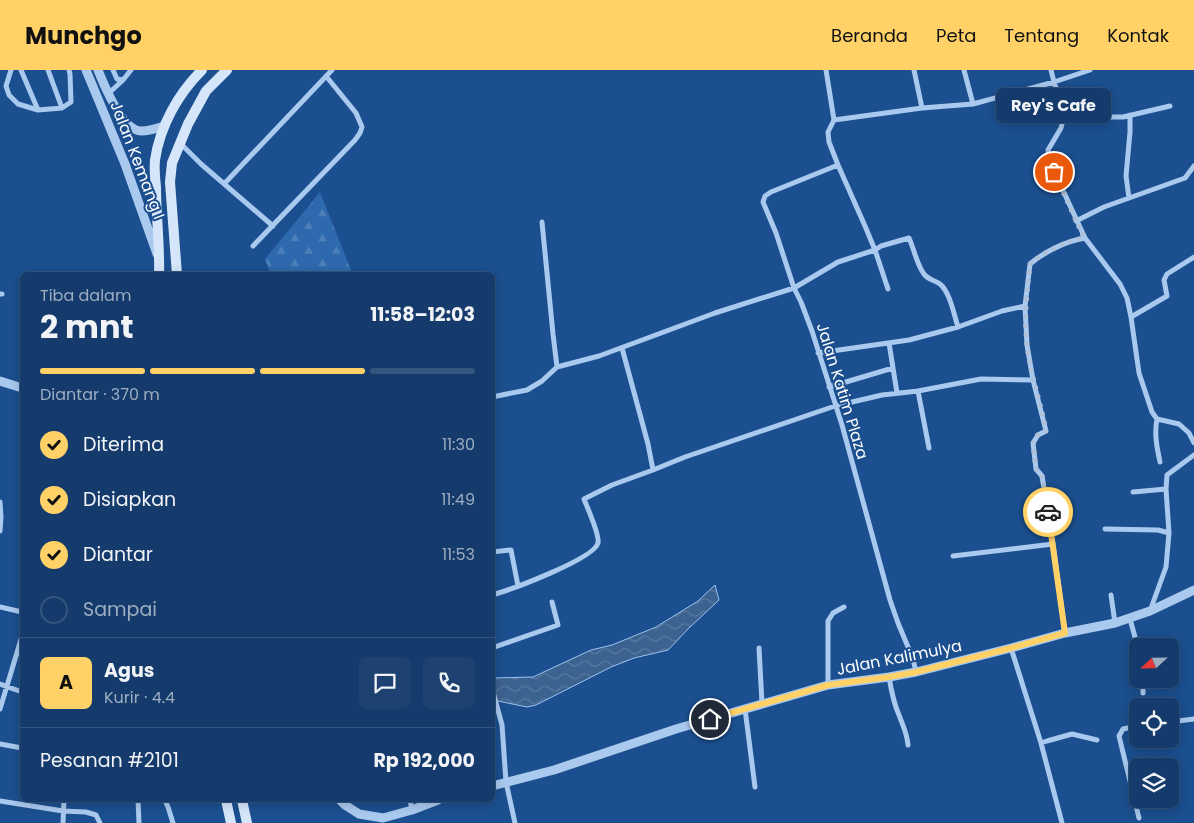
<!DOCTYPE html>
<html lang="id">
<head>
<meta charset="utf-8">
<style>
  :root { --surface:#143b6b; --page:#1d4271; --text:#f1f3f6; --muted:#9dadc1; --line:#33557e; --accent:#ffd166 }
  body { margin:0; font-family:Poppins,sans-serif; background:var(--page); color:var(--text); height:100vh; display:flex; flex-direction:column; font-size:19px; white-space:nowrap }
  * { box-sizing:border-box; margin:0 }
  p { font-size:16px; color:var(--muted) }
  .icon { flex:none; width:28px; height:28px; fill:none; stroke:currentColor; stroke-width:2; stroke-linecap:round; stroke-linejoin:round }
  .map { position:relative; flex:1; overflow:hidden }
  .panel { position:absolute; left:20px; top:202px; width:475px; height:530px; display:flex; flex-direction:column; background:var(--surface); border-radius:8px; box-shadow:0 2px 12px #0003,0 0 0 1px var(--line) }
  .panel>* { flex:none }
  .needle { width:32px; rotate:248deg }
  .buttons { position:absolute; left:1129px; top:568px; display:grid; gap:10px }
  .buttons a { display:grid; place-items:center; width:50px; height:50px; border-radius:8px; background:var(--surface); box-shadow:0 2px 12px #0003,0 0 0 1px var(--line); font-size:25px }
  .pin { position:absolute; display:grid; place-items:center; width:42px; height:42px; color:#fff; margin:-21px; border:2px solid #fff; border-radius:50%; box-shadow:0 1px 5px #0007 }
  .courier { position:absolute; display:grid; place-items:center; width:50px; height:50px; margin:-25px; border:4px solid #ffd166; border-radius:50%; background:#fff; color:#222; box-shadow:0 1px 6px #0007 }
  .bubble { position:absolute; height:35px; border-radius:8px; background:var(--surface); box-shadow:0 2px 12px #0003,0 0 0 1px var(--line); font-size:16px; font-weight:700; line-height:35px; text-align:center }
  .headline em { font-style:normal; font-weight:700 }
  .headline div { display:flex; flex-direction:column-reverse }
  .headline { display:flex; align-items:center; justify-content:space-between; height:85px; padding:0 20px }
  h1 { font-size:32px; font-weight:700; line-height:38px }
  .bar { display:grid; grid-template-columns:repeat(4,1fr); gap:8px 5px; align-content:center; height:60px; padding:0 20px }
  .bar i { height:6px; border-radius:4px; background:var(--line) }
  .bar .on { background:var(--accent) }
  .bar p { grid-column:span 4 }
  .line { display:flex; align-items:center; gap:12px; padding:0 20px; border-top:1px solid var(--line) }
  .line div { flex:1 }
  .round { display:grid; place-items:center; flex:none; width:52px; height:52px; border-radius:8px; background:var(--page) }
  ol { padding:0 20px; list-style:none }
  li { display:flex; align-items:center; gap:15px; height:55px }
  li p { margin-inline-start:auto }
  li .icon { padding:5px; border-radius:50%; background:var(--accent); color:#111; stroke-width:4 }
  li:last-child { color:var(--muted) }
  li i { width:28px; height:28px; border:2px solid var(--line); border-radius:50% }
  header { display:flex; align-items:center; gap:30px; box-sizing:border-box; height:70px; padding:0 25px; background:var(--accent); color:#111 }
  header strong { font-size:24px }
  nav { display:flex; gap:28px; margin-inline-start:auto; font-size:18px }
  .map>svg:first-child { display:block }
  .forest { fill:url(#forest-firs) }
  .water { fill:url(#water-waves); stroke:#9cc4f0 }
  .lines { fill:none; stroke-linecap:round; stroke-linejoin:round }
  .minor { stroke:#a9c9ee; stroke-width:5 }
  .tertiary { stroke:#a9c9ee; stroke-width:9 }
  .secondary { stroke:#d6e6fa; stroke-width:10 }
  .done { stroke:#afc1d8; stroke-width:5; stroke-dasharray:0 9 }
  .route { stroke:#ffd166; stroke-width:6 }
  .labels { text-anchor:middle; stroke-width:4; stroke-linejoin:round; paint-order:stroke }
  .street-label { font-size:16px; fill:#fff; stroke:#1b4f8f }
</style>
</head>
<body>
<header>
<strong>Munchgo</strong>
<nav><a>Beranda</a><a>Peta</a><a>Tentang</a><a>Kontak</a></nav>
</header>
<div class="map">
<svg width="1194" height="753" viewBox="0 0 1194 753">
  <defs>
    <pattern id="forest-firs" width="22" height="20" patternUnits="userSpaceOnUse" patternTransform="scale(1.25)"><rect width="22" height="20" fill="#2e69ad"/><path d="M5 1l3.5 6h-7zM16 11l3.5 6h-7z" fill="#4d80b9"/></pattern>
    <pattern id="water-waves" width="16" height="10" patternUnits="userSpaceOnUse" patternTransform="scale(1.25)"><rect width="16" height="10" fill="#3c6290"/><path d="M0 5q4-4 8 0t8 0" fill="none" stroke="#597aa1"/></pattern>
  </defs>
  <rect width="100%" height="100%" fill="#1b4f8f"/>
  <path class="forest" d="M320,122l33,83h-82l-6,-16z"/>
  <path class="water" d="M715,515l4,15 -30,28 -21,22 -34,8 -23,9 -75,38 -9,2 -34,-7 -1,-22 41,-1 58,-27 21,-5 44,-18 42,-26z"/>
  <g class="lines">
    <path class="minor" d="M11,0l-5,16 3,9 9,9 20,6 24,-2 9,-6 -1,-28 -1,-4
      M21,0l17,40
      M48,0l14,38
      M113,0l4,9 6,1 8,-10
      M826,0l8,50 -6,12 1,10 9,23 27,61 10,24 13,39
      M914,0l8,38
      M964,0l9,34
      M1051,0l3,12 11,30 -4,16 -13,22 6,21 31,67 35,46 7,14 4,19 8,56 13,39 5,7 22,5 10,9 5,10
      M108,24l15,-14
      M1065,42l17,-6 8,3 7,6 11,2h15l47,-11
      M834,50l88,-12 51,-4 81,-22 36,-12
      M180,73l21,21 72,62
      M838,95l-67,27 -6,4 -2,6 13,31 18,55 7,14 11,29 30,94 48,175 8,23 15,36 3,13
      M224,114l108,-114
      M1129,128l-3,-22 4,-44v-17
      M1076,151l28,-14 81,-29 9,-12
      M542,152l11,112 4,33
      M253,176l102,-106 5,-7 2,-6 -6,-14 -30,-37
      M0,224h2
      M1025,236l5,-42c14,-12 36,-23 55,-26
      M1131,247l36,-21 -3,-16 3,-6 27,-17
      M889,273l8,50
      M622,278l26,96 5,26
      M818,283l91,-13 49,-13
      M829,317l64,-19
      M918,321l11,57
      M492,327l35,-7 15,-9 15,-14 42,-11 116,-43 79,-25 44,-26 37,-12 6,-4 28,-8c5,11 8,27 15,36 4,6 11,6 16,10 10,8 14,31 18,43l44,-16 23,-5 2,39 6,35 13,51 -8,4 -5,8 3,26 6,7 11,68 12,89
      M1157,349c-3,15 0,29 3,43
      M1133,422l33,-3
      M0,432l1,15 -1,14
      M1105,459l53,1 11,3
      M492,482l19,-2 7,36
      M953,486l100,-12
      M492,525c18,-5 102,-36 106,-52 2,-8 -11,-36 -14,-44l28,-14 41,-15 32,-13 150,-51 47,-11 36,-4 63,-12 52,1
      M1111,525l4,28
      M0,537l22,5
      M1150,541l16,-44 3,-34 -3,-44 1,-14 27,-20
      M1130,549l8,29
      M492,578l66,-23 -6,-23
      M759,578l3,55
      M1011,578l30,95 21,80
      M889,607c2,12 5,27 10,38 4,11 8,18 9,30
      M1143,609v14
      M0,614l22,8
      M828,615v-64l5,-8 11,-6
      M492,618l10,37 4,57 9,41
      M0,639l22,-73
      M745,639l10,78
      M1170,652l24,-3
      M1138,656l-15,3 -4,7 20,82
      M1041,673l6,-2 25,-7 25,6
      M0,674l22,4
      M138,730l1,23
      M165,730l3,7 5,16
      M410,730l2,10
      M0,731l63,10 23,1 10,3 4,8
      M63,753l1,-23"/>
    <path class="tertiary" d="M86,0l39,94 32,90
      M98,0c6,15 25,62 44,61 7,0 16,-3 23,-5
      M0,311l22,7
      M492,716l62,-16 122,-41 152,-44 61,-8 27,-5 95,-24 54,-15 50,-10 35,-12 44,-21
      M340,730l5,5 14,9 24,4 29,-8 26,-10"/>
    <path class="secondary" d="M159,205c1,-29 -3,-59 -3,-88 -1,-9 -2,-18 -1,-27 5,-34 23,-66 47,-90
      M177,205l-7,-93 2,-19 16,-39 18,-33 21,-21
      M226,730l5,23
      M242,730l5,23"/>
  </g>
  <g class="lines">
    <path class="done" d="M1048,442l-6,-36 -6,-7 -3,-25 5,-10 8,-3c-5,-29 -16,-57 -19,-86 -3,-28 0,-53 3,-81 14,-12 36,-23 54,-26l-30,-66"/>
    <path class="route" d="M710,649l118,-34 61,-8 27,-5 95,-24 54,-15 -17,-121"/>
  </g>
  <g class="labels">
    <g class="street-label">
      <text transform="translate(138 90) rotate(69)" y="6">Jalan Kemang I</text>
      <text transform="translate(843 321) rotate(73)" y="6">Jalan Katim Plaza</text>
      <text transform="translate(899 587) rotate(-11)" y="6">Jalan Kalimulya</text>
    </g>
  </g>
</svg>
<div class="buttons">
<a><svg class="needle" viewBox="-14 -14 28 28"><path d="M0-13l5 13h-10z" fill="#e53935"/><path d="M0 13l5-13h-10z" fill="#9dadc1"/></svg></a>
<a><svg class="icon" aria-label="locate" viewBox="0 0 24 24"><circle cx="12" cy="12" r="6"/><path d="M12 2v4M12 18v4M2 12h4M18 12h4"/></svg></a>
<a><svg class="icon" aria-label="layers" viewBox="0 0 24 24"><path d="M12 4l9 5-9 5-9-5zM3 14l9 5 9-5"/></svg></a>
</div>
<div class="pin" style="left:1054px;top:102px;background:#ea580c"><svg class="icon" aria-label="bag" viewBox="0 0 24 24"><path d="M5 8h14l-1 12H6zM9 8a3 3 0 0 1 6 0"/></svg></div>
<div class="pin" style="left:710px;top:649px;background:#1f2937"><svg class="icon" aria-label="home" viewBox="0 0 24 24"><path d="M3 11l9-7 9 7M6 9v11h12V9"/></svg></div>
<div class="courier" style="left:1048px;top:442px"><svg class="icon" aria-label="car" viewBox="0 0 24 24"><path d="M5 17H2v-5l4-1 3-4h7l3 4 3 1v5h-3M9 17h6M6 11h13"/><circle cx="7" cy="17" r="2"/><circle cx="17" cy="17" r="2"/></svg></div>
<div class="bubble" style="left:996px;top:18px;width:115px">Rey's Cafe</div>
<section class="panel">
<div class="headline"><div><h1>2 mnt</h1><p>Tiba dalam</p></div><em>11:58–12:03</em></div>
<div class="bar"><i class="on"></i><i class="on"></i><i class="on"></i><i></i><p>Diantar · 370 m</p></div>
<ol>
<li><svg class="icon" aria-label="check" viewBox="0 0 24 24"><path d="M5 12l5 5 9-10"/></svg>Diterima<p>11:30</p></li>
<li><svg class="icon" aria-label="check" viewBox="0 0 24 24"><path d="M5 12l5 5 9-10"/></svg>Disiapkan<p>11:49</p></li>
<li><svg class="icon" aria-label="check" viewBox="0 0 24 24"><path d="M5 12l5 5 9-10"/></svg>Diantar<p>11:53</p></li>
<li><i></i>Sampai</li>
</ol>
<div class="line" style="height:90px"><b class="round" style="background:var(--accent);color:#111">A</b><div><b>Agus</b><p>Kurir · 4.4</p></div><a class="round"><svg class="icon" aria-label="chat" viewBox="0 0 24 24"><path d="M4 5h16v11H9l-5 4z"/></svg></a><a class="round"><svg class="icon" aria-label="phone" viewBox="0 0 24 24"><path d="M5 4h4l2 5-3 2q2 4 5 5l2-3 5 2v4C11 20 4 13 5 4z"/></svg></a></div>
<div class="line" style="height:65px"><div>Pesanan #2101</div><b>Rp 192,000</b></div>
</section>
</div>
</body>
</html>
